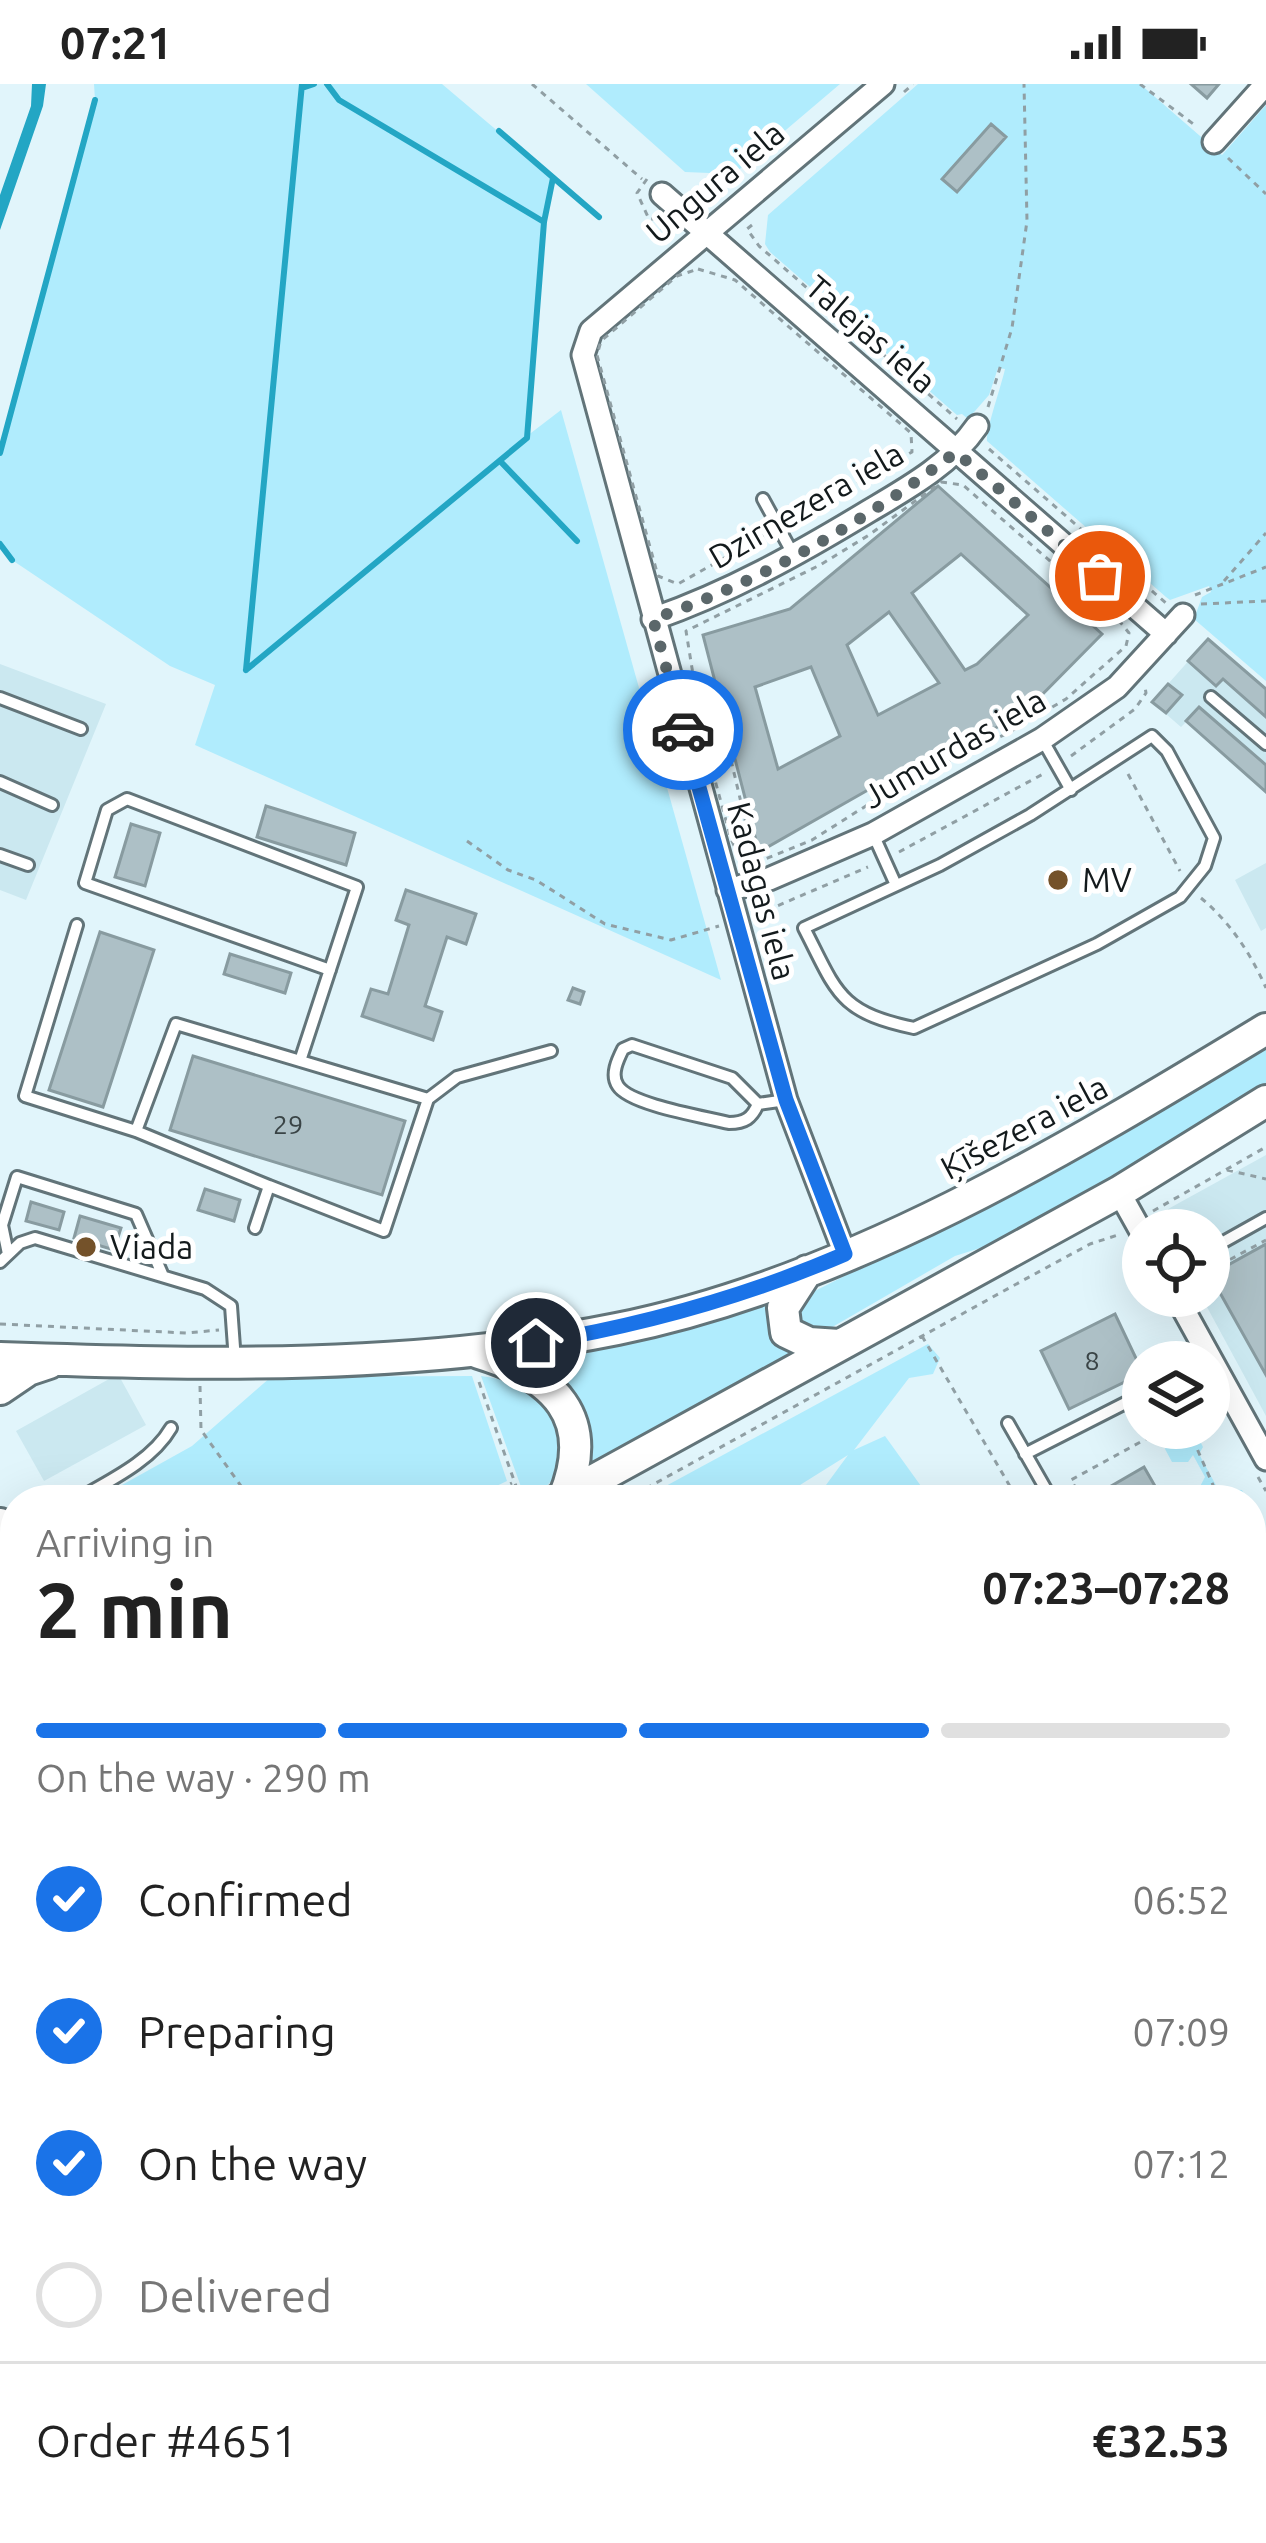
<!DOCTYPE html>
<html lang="en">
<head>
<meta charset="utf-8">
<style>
  :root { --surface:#fff; --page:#f2f2f2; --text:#222; --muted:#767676; --line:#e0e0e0; --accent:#1a73e8 }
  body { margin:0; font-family:Ubuntu,sans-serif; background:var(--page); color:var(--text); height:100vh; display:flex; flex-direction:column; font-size:45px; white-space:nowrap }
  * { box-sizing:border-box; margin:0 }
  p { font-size:39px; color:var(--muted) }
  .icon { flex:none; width:66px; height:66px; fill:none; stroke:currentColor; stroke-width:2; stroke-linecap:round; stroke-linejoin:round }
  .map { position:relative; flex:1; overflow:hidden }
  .drawer { position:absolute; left:0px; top:1401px; width:1266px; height:1059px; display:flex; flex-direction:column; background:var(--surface); border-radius:48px 48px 0 0; box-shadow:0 12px 48px #0002 }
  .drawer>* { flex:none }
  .fabs { position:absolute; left:1122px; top:1125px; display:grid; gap:24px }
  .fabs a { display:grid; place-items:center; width:108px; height:108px; border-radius:50%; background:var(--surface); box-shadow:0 12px 48px #0002; font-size:60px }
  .pin { position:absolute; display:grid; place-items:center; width:102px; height:102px; color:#fff; margin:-51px; border:6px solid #fff; border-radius:50%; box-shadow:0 3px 12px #0007 }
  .courier { position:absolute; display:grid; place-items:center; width:120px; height:120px; margin:-60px; border:9px solid #1a73e8; border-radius:50%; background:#fff; color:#222; box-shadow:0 3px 15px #0007 }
  .overview em { font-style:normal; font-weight:700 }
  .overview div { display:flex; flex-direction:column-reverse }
  .overview { display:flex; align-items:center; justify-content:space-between; height:204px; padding:0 36px }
  h1 { font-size:78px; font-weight:700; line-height:90px }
  .bar { display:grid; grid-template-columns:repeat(4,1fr); gap:18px 12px; align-content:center; height:144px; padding:0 36px }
  .bar i { height:15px; border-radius:9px; background:var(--line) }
  .bar .on { background:var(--accent) }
  .bar p { grid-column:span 4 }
  .line { display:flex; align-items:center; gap:30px; padding:0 36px; border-top:3px solid var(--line) }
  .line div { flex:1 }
  ol { padding:0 36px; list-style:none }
  li { display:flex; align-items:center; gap:36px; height:132px }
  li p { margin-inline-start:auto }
  li .icon { padding:12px; border-radius:50%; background:var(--accent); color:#fff; stroke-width:4 }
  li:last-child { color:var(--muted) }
  li i { width:66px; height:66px; border:6px solid var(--line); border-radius:50% }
  .status { display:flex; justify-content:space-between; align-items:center; height:84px; padding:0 60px; background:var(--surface); direction:ltr }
  .status svg { height:33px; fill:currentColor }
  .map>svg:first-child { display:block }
  .built { fill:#cbe8f0 }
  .green { fill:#b0ecfd }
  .water { fill:#23a6c4 }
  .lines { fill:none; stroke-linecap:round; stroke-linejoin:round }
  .stream { stroke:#23a6c4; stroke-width:6 }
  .building { fill:#adc0c6; stroke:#889ba0; stroke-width:3; fill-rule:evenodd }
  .lane-casing { stroke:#627479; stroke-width:16 }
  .street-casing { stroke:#627479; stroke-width:27 }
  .secondary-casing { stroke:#627479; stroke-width:36 }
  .path { stroke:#909fa4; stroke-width:3; stroke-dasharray:6 6; stroke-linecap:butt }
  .lane { stroke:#fff; stroke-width:10 }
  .street { stroke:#fff; stroke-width:21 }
  .secondary { stroke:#fff; stroke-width:30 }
  .done { stroke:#5b676a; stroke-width:12; stroke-dasharray:0 21.6 }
  .route { stroke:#1a73e8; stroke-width:15 }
  .poi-dot { fill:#74522a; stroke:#fff; stroke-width:4.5 }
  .labels { text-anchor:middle; stroke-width:10; stroke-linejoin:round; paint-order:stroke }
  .number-label { font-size:27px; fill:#3a4446 }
  .street-label { font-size:33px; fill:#131a1c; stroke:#fff }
  .poi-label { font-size:33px; fill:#131a1c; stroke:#fff; text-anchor:start }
</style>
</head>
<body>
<div class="status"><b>07:21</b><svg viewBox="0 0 49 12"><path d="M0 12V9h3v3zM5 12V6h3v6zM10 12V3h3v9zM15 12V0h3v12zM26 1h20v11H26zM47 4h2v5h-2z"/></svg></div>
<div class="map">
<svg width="1266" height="2459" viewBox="0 0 1266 2459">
  <rect width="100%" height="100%" fill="#e1f5fb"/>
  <path class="built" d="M1208,555l58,50v103l-80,-70 -5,5 -29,-25z
    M0,580l106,40 -80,196 -26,-10z
    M1266,779v65l-5,3 -26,-51z
    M1266,1071v261l-65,-120h8v-66h-44l-2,-4 5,-17z
    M118,1290l28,51 -102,56 -28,-50z"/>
  <path class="green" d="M94,0h348l111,94 -9,44 -17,214 34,-26 160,570 -526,-235 20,-60 -45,-19 -158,-106 -12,-16v-91l95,-353z
    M586,0h254l-106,90 -49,-2z
    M918,0h222l82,71 44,-50v576l-72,-62 8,-22 9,-5 -2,-6 -39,14 -4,-3 -179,-156c-1,-12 14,-54 18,-72l-7,-1 -9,27 -21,24 -6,-5 -5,1 -187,-163 -5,-8 3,-29z
    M1266,962v40l-119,77 -135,75 -57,18 -133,77h-19l-9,-25 5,-9 103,-52z
    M768,1216l4,29 19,28 -199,111c-4,-48 -27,-80 -62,-111z
    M928,1260l12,14 -7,16 -24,4 -55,72 31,-14 46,64h-116l33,-45 -72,45h-136z
    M472,1292l35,105 -40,19h-372l97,-54 79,-69z
    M481,1292c51,7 61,20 87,62 -11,34 -8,45 -43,60z
    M1172,1351h25l6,12 -4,7 19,35 24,1 5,10h-23l1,-5 -5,5h-23l-2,-4 10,-19 -12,-22 -5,7h-16l-7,-13z
    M1266,1493v60l-15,-13v-42z
    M0,1501l15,15v153l-15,-16z
    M0,1843l10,10 5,-4v394l-15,-5z"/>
  <path class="water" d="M32,0h14l-3,22 -43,124v-35l31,-89z"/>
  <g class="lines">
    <path class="stream" d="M327,0l12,16 205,122
      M302,4l12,-4
      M499,47l100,86
      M0,369l95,-353
      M500,377l77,80
      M0,460l12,16
      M246,586l281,-232 17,-216 9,-44
      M246,586l56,-586
      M0,2055l15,2"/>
  </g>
  <path class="building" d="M1191,0h28l-12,14z
    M991,40l15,13 -49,55 -15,-13z
    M938,402l164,148 -81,82 -132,62 -130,74 -56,-217 87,-26zM961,470l67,61 -51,49 -12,6 -53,-77zM889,528l50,71 -61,32 -31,-70zM811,583l29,69 -62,33 -23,-82z
    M1208,555l58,50v28l-43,-38 -7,7 -28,-25z
    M1168,600l14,11 -16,18 -14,-11z
    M1199,623l67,58v27l-80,-71z
    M266,722l89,27 -9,32 -89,-28z
    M131,740l29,9 -15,53 -30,-9z
    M406,806l70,24 -10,30 -19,-7 -22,69 17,6 -9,28 -71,-24 9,-27 17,5 21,-69 -13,-5z
    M100,848l54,18 -51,157 -54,-17z
    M230,870l61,19 -6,20 -61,-19z
    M573,904l11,4 -4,12 -12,-4z
    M193,972l212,65 -23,74 -212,-65z
    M205,1105l35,11 -6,21 -36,-11z
    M31,1118l33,10 -5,18 -33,-9z
    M80,1132l41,12 -7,22 -40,-12z
    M1266,1160v131l-56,-100z
    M1115,1230l28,59 -74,36 -28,-58z
    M1144,1383l19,33h-76z
    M10,2280l5,2v18l-10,-3z
    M166,2445l46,1 -1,13h-47z
    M1165,2448h18v8l15,3h-33z"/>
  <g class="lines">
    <defs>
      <path id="lane" d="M763,415l30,55
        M1211,613l55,47
        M0,614l81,31
        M682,640l41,-11
        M1152,652l15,15 47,87 -9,28 -25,31 -83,47 -183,84c-76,-16 -77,-36 -110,-100l136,-63 90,-50z
        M1042,655l29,51
        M0,698l52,23
        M873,750l23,51
        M0,771l28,10
        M77,841l-52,171 111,35 133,55
        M300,977l57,-174 -230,-88 -20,11 -22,73 245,87
        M758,1020c-6,14 -13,19 -29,19 -23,-6 -99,-18 -111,-37 -8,-11 0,-27 5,-37l9,-4 100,33 26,26 28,-4
        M136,1047l40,-107 252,75
        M255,1144l14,-42 115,45 44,-132 29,-22 94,-26
        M1209,1166l57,-32
        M8,1170l-6,-29 15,-48 119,37 27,62
        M0,1178l20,-19 15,-5 170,51 26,17 4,55
        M1008,1339l44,77
        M1025,1370l118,-60
        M76,1416c33,-19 76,-39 95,-72
        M1251,1770l15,15"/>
      <path id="street" d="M1214,58l52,-58
        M662,110l504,440
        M653,535c77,-27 145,-65 216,-108 39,-23 82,-47 108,-85
        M728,806l41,-11 104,-45 169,-95 75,-52 66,-72
        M1119,1108l24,43
        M845,1170l-59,-154 -203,-745 8,-24 292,-247
        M1176,1212l90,163
        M1251,1886l15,1
        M974,2445l2,14"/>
      <path id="secondary" d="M807,1187l-24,37 3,24 23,11 30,2
        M479,1269c75,23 118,64 85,144
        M0,1274c205,7 415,12 617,-29 229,-46 451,-180 649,-300
        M0,1305l28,-19 21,-7
        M558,1416l561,-308 147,-91
        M0,1440l15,17
        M113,2459l2,-14"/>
    </defs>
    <use href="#lane" class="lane-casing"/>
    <use href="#street" class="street-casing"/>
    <use href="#secondary" class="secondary-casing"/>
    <path class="path" d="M532,0l110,95
      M1140,0l56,42
      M904,8l9,-8
      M1228,74l38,36
      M647,95l-10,14 12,26h8l5,7v16
      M696,112h21
      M752,141l-5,4 12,17 198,173
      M698,185l37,11 176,153 1,19 -234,132 -20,-8 -61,-221 4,-14 76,-65z
      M988,323l24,-79 15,-107 -3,-137
      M989,365l178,155
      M941,398l22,3 158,138 8,10 -3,13 -60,53 -60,35 -99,46 -95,60 -57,23 -15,-5 -9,-19 -28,-103 -17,-105 134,-66 49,-30z
      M1224,497l42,-48
      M1195,511l71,-28
      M1201,520l65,-3
      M715,648l8,2 4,9 28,119
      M1071,672l64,-47 11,-16 -1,-6
      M1128,690l52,97
      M467,757l41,29 28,10 69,44 66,16 48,-14
      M899,768l144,-78
      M1201,814c29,24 50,56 65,90
      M756,831l112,-48
      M1227,1086l39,9
      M1153,1127l113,-64
      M1132,1169l11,20
      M1209,1187l57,-31
      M0,1240l186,9 33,-3
      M922,1252l96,164
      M479,1298l42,118
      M200,1302l1,44 50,70
      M1188,1344l28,64 24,1
      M1258,1393l8,14
      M478,1416l34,-17
      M625,1416l395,-218 70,-38 31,-10
      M1083,1416l-12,-20 95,-52
      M1253,1456l13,22
      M1252,1457l14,-8
      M1251,1478l15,-9
      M0,1671l15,18
      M0,1693l5,1
      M1251,1970l15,-13
      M1251,1973l15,14
      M0,2028h15
      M1251,2046l15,-3
      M1251,2094l15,3"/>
    <use href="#lane" class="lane"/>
    <use href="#street" class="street"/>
    <use href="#secondary" class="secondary"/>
  </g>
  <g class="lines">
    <path class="done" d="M683,646l-30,-111c109,-38 211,-97 303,-167l144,124"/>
    <path class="route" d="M536,1259c107,-18 209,-46 309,-89l-59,-154 -103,-370"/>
  </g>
  <g class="poi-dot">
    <circle cx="1058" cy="796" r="12"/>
    <circle cx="86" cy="1163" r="12"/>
  </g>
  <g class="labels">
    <g class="number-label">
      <text x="288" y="1050">29</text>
      <text x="1092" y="1286">8</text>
    </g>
    <g class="street-label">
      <text transform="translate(715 98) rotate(-40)" y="12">Ungura iela</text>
      <text transform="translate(871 250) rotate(41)" y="12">Talejas iela</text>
      <text transform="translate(806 421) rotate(-30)" y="12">Dzirnezera iela</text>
      <text transform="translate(954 664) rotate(-30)" y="12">Jumurdas iela</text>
      <text transform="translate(762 807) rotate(75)" y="12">Kadagas iela</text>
      <text transform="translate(1024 1043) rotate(-28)" y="12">Ķīšezera iela</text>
    </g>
    <g class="poi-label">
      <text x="1082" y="808">MV</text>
      <text x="110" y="1175">Viada</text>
    </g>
  </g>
</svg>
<div class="fabs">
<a><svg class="icon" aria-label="locate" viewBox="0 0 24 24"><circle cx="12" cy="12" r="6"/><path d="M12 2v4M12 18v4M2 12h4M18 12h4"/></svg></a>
<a><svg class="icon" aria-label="layers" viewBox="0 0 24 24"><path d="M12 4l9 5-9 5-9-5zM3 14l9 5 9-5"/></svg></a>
</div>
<div class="pin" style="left:1100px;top:492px;background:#ea580c"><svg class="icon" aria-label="bag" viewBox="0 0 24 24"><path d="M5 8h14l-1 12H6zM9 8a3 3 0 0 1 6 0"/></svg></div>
<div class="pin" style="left:536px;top:1259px;background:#1f2937"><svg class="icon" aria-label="home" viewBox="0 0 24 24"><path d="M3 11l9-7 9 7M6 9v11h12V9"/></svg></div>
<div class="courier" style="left:683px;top:646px"><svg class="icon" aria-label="car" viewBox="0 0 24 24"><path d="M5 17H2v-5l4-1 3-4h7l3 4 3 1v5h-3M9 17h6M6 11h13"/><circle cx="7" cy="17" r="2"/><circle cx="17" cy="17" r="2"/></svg></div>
<section class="drawer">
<div class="overview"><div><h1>2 min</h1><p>Arriving in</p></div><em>07:23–07:28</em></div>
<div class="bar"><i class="on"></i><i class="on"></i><i class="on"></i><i></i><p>On the way · 290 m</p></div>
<ol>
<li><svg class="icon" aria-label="check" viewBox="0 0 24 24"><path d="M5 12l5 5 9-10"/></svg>Confirmed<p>06:52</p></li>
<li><svg class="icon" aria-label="check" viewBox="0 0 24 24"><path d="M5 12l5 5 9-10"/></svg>Preparing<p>07:09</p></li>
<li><svg class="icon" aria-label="check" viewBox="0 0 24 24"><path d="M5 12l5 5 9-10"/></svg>On the way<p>07:12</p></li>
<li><i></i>Delivered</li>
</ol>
<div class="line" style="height:156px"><div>Order #4651</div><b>€32.53</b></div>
</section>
</div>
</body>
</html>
